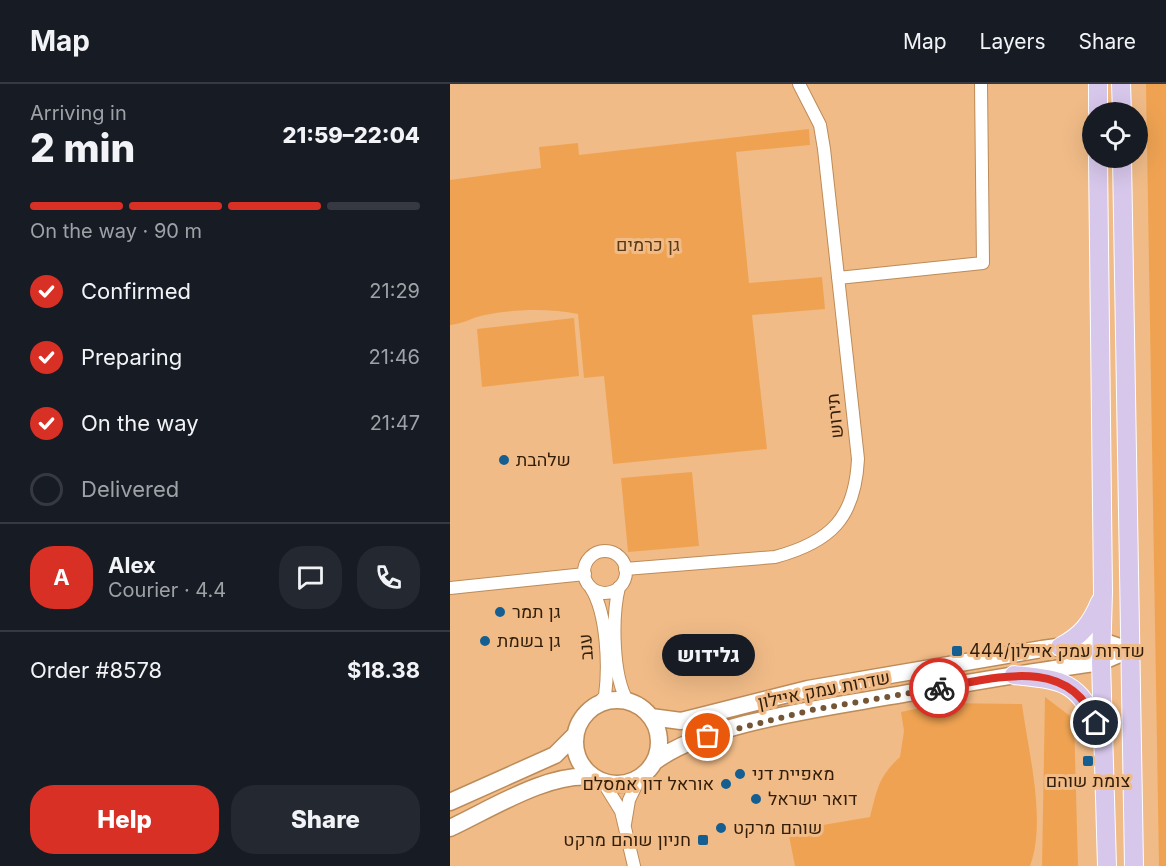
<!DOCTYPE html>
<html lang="en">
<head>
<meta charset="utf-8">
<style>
  :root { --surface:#171b24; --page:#242831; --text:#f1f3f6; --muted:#9ea1a6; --line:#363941; --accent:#d93025 }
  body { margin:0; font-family:Inter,Heebo,sans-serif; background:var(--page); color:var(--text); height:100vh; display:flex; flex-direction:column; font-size:22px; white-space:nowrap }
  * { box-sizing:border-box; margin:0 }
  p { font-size:20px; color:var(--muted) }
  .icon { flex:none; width:33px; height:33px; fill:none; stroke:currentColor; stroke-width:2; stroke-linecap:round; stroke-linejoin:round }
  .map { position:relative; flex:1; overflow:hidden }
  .side { display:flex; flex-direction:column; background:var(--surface); width:450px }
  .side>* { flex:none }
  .fabs { position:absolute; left:632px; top:18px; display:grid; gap:12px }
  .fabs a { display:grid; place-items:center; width:66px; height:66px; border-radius:50%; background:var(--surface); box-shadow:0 6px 24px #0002; font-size:30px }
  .pin { position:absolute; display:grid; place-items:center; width:51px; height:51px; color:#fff; margin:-26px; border:3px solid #fff; border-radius:50%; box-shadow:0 2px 6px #0007 }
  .courier { position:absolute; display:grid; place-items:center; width:60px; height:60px; margin:-30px; border:4px solid #d93025; border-radius:50%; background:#fff; color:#222; box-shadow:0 2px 8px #0007 }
  .bubble { position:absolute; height:42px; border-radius:21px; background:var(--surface); box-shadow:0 6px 24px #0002; font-size:20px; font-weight:800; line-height:42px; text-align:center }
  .headline em { font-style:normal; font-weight:800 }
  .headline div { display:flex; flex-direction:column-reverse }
  .headline { display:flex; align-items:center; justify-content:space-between; height:102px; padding:0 30px }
  h1 { font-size:39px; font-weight:800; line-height:45px }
  .bar { display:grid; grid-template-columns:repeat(4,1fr); gap:9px 6px; align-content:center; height:72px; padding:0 30px }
  .bar i { height:8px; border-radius:4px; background:var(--line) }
  .bar .selected { background:var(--accent) }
  .bar p { grid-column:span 4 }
  .line { display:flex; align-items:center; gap:15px; padding:0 30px; border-top:2px solid var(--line) }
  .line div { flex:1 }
  .round { display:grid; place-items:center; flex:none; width:63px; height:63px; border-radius:24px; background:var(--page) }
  ol { padding:0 30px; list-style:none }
  li { display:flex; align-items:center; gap:18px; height:66px }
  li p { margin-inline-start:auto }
  li .icon { padding:6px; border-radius:50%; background:var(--accent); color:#fff; stroke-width:4 }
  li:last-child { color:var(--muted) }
  li i { width:33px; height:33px; border:3px solid var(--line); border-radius:50% }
  .button { display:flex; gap:12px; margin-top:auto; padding:12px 30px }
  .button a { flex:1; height:69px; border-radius:24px; background:var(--accent); color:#fff; font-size:24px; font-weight:800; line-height:69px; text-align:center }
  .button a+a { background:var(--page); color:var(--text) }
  header { display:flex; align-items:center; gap:36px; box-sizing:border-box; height:84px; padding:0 30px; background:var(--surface); border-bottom:2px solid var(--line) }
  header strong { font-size:28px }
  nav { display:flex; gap:33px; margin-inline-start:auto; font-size:21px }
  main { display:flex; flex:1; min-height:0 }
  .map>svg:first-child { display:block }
  .green { fill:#efa352 }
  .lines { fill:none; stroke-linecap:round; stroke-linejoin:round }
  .minor-casing { stroke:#bd8b58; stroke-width:14 }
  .secondary-casing { stroke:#bd8b58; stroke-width:19 }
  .primary-casing { stroke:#fff; stroke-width:20 }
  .minor { stroke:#fff; stroke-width:12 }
  .secondary { stroke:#fff; stroke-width:16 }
  .primary { stroke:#d7c7eb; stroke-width:18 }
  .done { stroke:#745535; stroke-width:6; stroke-dasharray:0 10.8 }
  .route { stroke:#d93025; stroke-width:8 }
  .poi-dot { fill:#155e92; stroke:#f0bb87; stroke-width:2 }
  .labels { text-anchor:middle; stroke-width:6; stroke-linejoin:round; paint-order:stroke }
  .park-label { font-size:18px; fill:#593814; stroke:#f0bb87 }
  .street-label { font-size:18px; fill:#321e09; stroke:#f0bb87 }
  .poi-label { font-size:18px; fill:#321e09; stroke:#f0bb87; text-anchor:start }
</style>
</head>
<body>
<header>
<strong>Map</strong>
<nav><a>Map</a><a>Layers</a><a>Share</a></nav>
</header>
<main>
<section class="side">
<div class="headline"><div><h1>2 min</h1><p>Arriving in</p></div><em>21:59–22:04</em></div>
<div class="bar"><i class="selected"></i><i class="selected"></i><i class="selected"></i><i></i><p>On the way · 90 m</p></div>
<ol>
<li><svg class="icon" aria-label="check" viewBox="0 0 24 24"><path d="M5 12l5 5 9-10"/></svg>Confirmed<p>21:29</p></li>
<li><svg class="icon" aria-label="check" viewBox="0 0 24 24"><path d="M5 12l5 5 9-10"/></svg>Preparing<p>21:46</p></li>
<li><svg class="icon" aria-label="check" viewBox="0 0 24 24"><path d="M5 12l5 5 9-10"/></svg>On the way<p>21:47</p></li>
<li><i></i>Delivered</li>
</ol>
<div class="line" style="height:108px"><b class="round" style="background:var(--accent);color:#fff">A</b><div><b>Alex</b><p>Courier · 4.4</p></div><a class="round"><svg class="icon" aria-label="chat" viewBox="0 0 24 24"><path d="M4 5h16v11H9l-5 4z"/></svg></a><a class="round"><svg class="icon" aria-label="phone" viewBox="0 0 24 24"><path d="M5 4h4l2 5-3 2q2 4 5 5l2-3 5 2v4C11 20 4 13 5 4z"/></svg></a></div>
<div class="line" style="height:78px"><div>Order #8578</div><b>$18.38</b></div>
<div class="button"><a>Help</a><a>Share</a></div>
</section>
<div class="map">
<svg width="716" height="782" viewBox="0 0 716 782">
  <rect width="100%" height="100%" fill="#f0bb87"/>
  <path class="green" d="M696,0h20v782h-7z
    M359,45l1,16 -74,7 13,131 73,-6 3,32 -73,6 15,134 -154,15 -9,-88 -20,2 -6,-64c-29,-6 -63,-5 -93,1 -12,2 -22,9 -35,10v-145l91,-12 -2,-21 39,-4 1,12z
    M124,234l5,58 -97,11 -5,-58z
    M242,388l7,74 -71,6 -7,-74z
    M595,613l29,22 4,147h-36z
    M494,619l78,1c6,47 25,117 8,162h-235l-7,-35 82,-14c7,-27 8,-40 30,-60l4,-26 -3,-19z"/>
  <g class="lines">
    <defs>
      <path id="minor" d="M388,194l145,-15 -2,-179
        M134 488a21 21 0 1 1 42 0a21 21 0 1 1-42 0Z
        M175,485l150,-12c56,-15 80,-39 83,-98l-34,-310 -4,-24 -21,-41
        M169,503c-7,29 -7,89 9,115
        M0,504l135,-14
        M141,504c16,25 18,78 14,108l-9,10
        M153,698l18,29 13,55
        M175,740l4,-24 11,-23"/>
      <path id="secondary" d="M125 658a42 42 0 1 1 84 0a42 42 0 1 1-84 0Z
        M201,633l30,4 127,-32 234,-40 60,-8 27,9
        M204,678c52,-39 166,-53 231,-65 72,-12 144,-25 216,-35l28,-12
        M0,718l105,-47 20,-20
        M0,744c41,-19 98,-56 143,-51"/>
      <path id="primary" d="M648,0v28
        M671,0l1,28
        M648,74l5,434 -2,70 6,204
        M672,74l12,708
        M610,563c21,-11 31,-23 40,-45
        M564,591c47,5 65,5 84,53"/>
    </defs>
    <use href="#minor" class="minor-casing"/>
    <use href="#secondary" class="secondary-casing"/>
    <use href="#primary" class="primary-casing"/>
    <use href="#minor" class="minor"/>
    <use href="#secondary" class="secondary"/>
    <use href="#primary" class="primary"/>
  </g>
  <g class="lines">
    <path class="done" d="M258,652l104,-26 127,-22"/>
    <path class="route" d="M489,604c57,-10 130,-33 157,35"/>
  </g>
  <g class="poi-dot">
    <circle cx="54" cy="376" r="6"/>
    <circle cx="50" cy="528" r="6"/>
    <circle cx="35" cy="557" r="6"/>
    <rect x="501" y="561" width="12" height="12" rx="3"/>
    <rect x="632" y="671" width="12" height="12" rx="3"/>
    <circle cx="290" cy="690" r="6"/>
    <circle cx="276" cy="700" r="6"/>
    <circle cx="306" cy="715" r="6"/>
    <circle cx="271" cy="744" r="6"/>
    <rect x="247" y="750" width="12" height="12" rx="3"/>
  </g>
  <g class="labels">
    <g class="park-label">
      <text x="198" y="167">גן כרמים</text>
    </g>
    <g class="street-label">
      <text transform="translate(385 332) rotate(-96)" y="6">תירוש</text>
      <text transform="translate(136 563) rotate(-94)" y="6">ענב</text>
      <text transform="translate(374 606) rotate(-11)" y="6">שדרות עמק איילון</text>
    </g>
    <g class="poi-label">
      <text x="66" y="382">שלהבת</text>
      <text x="62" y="534">גן תמר</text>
      <text x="47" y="563">גן בשמת</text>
      <text x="519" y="573">444/שדרות עמק איילון</text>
      <text x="302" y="696">מאפיית דני</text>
      <text x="638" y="703" text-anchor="middle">צומת שוהם</text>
      <text x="264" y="706" text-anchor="end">אוראל דון אמסלם</text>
      <text x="318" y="721">דואר ישראל</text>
      <text x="283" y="750">שוהם מרקט</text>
      <text x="241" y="762" text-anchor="end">חניון שוהם מרקט</text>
    </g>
  </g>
</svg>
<div class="fabs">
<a><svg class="icon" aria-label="locate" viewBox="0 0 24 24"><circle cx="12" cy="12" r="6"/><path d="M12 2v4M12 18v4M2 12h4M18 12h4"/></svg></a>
</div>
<div class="pin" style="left:258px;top:652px;background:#ea580c"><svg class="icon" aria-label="bag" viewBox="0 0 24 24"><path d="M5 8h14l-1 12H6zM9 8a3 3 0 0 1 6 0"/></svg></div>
<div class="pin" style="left:646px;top:639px;background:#1f2937"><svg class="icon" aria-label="home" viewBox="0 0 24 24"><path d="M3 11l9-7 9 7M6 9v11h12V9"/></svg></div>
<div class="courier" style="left:489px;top:604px"><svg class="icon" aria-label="bike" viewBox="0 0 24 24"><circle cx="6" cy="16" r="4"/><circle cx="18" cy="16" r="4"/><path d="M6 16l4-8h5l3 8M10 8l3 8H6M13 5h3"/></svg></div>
<div class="bubble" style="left:212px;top:550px;width:93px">גלידוש</div>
</div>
</main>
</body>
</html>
